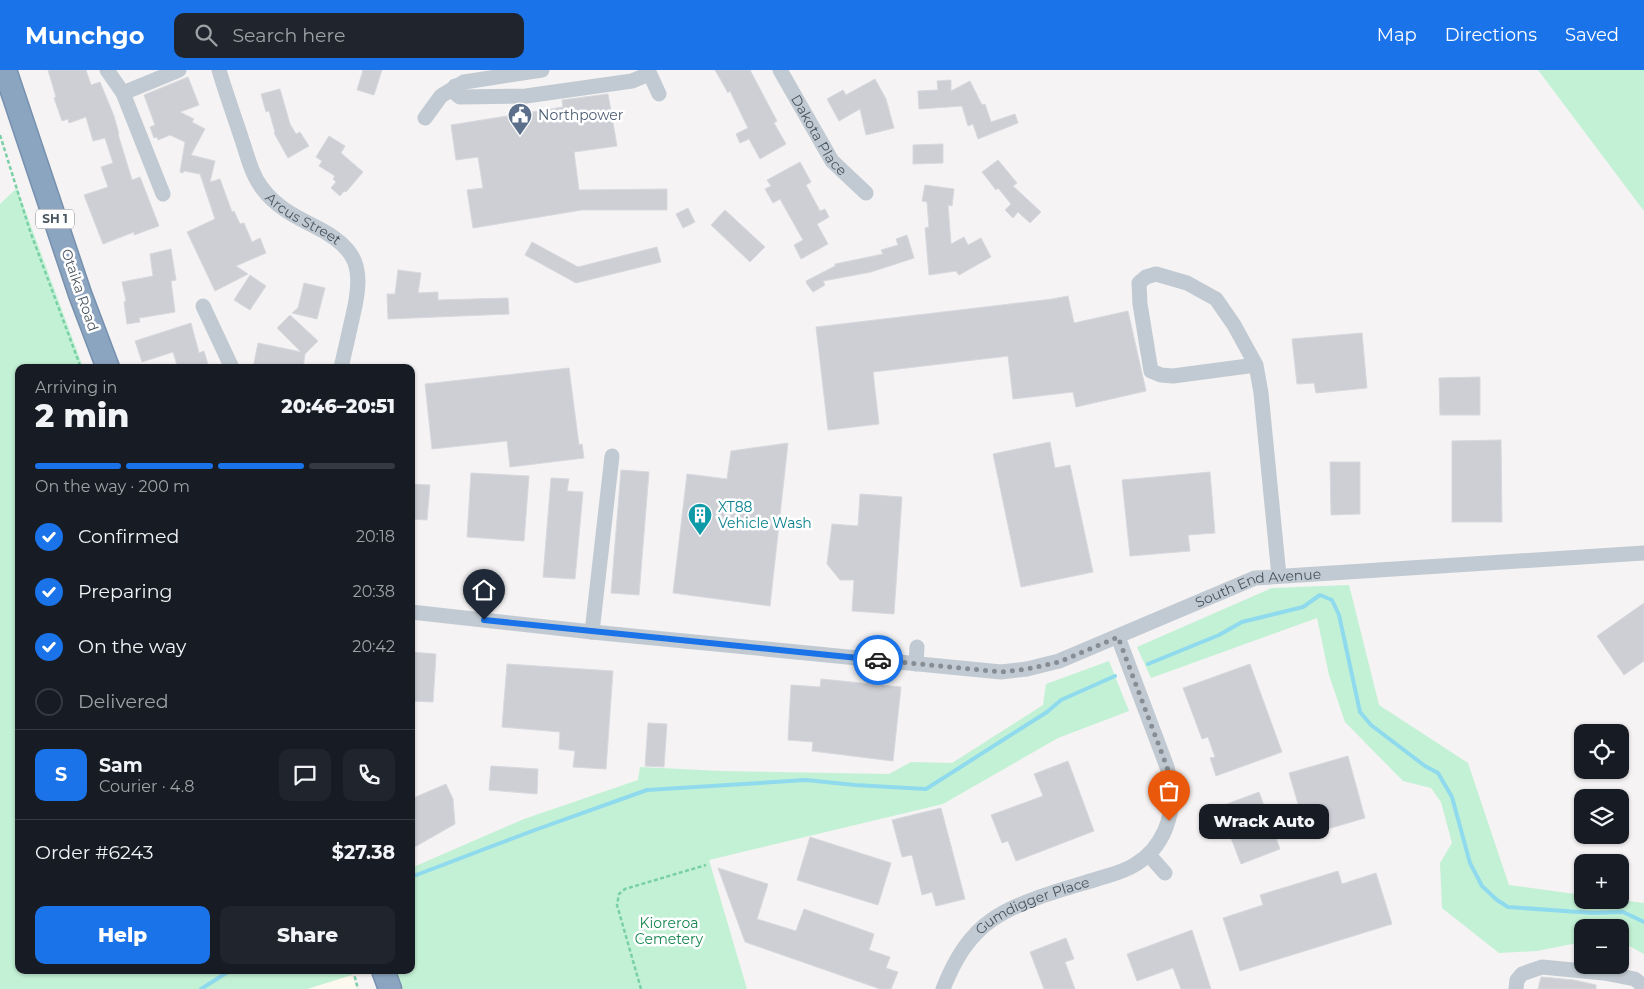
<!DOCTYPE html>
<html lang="en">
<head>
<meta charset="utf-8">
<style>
  :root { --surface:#171b24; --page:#20242c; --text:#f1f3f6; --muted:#9ea1a6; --line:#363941; --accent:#1a73e8 }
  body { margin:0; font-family:Montserrat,sans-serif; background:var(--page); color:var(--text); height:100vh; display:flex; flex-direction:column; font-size:19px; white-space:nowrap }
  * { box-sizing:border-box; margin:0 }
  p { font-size:16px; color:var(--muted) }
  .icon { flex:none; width:28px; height:28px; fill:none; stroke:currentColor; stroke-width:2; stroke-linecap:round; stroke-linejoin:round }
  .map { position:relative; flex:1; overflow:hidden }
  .side { position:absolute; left:15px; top:294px; width:400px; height:610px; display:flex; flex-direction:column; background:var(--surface); border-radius:10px; box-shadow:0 1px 4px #0004 }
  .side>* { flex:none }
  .fabs { position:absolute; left:1574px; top:654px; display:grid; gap:10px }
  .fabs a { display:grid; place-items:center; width:55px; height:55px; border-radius:10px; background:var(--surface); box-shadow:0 1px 4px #0004; font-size:25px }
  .pin { position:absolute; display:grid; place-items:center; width:42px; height:42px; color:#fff; margin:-51px -21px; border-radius:50% 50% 50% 0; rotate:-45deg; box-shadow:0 0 5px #0007 }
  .pin .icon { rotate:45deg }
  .courier { position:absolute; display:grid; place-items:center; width:50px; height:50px; margin:-25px; border:4px solid #1a73e8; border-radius:50%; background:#fff; color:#222; box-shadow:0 1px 6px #0007 }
  .bubble { position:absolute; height:35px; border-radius:10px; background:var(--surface); box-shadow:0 1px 4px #0004; font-size:16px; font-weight:800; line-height:35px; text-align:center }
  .head em { font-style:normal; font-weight:800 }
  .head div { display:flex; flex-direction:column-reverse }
  .head { display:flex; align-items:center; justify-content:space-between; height:85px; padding:0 20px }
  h1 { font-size:32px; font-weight:800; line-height:38px }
  .bar { display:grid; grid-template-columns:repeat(4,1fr); gap:8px 5px; align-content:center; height:60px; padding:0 20px }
  .bar i { height:6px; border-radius:4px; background:var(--line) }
  .bar .selected { background:var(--accent) }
  .bar p { grid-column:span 4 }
  .line { display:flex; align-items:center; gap:12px; padding:0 20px; border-top:1px solid var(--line) }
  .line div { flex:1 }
  .round { display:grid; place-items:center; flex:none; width:52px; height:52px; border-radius:10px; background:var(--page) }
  ol { padding:0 20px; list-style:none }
  li { display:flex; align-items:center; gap:15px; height:55px }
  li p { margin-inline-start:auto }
  li .icon { padding:5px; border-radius:50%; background:var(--accent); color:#fff; stroke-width:4 }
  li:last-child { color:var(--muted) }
  li i { width:28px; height:28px; border:2px solid var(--line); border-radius:50% }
  .button { display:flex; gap:10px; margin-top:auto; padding:10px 20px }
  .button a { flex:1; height:58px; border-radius:10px; background:var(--accent); color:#fff; font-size:20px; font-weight:800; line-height:58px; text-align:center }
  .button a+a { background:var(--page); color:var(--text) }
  header { display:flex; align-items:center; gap:30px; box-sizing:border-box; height:70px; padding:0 25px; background:var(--accent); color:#fff }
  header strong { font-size:24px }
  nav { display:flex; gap:28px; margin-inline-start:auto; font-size:18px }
  .search { width:350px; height:45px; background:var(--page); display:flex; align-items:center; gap:12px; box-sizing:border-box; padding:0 18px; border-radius:10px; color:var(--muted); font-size:19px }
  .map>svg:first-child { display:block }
  .commercial { fill:#fdf9ef }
  .green { fill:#c3f1d5 }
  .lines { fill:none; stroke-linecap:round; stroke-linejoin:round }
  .stream { stroke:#90daee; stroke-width:4 }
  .building { fill:#cdcfd5; stroke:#d7d9de }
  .highway-casing { stroke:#7690ad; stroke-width:25 }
  .path { stroke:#7ad0a6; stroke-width:2.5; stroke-dasharray:4 2.5; stroke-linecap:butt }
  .minor { stroke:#c1cad2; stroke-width:15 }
  .highway { stroke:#8ba5c1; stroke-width:22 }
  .done { stroke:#868d94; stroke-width:5; stroke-dasharray:0 9 }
  .route { stroke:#1a73e8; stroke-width:6 }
  .labels { text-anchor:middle; stroke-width:5; stroke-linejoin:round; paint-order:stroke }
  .shield { fill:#fff; stroke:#808990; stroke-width:1 }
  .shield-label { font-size:12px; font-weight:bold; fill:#4a5661 }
  .service-label { font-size:14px; fill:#4e5e75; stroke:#fff; text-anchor:start }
  .street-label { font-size:14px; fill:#4a5661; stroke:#fff }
  .culture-label { font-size:14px; fill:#0d838f; stroke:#fff; text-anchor:start }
  .park-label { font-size:14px; fill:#17864f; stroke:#fff }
</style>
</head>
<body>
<header>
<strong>Munchgo</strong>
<div class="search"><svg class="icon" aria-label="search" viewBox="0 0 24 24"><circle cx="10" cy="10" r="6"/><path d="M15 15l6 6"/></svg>Search here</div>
<nav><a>Map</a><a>Directions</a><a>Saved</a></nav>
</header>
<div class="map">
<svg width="1644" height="919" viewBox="0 0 1644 919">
  <rect width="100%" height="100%" fill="#f5f3f3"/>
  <path class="commercial" d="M352,905l4,14h-49z"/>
  <path class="green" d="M1538,0h106v141z
    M17,118l66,179 -64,1v602h332l1,5 -45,14h-307v-785z
    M1349,515l30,120 89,58 41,122 73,10v5h38l24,3v51l-24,-13v-13h-38v14l-45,9 -38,2 -57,-45 -2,-45 12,-20 -11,-41 -10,-14 -28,-7 -58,-59 -16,-47 -12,-57 -166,60 -14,-31 135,-59z
    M1109,591l20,50 -71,27 -115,66 -234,56 38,129h-344l-7,-19h15v-102l113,-49 114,-39 2,-13 81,4 168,3 22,-12 41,1 91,-58 3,-21z"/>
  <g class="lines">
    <path class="stream" d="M1148,594l71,-29 23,-13 61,-15 17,-12 12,5 7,15 21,97 11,13 54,41 13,7 14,24 18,66 12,23 15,14 11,7 85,6 30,-1 21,10
      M411,807l124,-47 112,-40 159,-10 49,5 71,4 121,-77 14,-12 54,-24
      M201,919l30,-19"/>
  </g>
  <path class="building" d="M48,0h38l5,15 9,-3 14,34 5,18h-1l14,46 8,-3 19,49 -25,9v-3l-31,12 -19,-49 24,-8 -7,-20 12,-4 -8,-25 -12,3 -7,-24 -17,6 -1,-4 -6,2 -8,-23 2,-1z
    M363,0h19l-8,25 -17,-5z
    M715,0h35l27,51 -3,2 12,21 -26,15 -11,-20 -9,4 -4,-9 12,-6 -18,-37 -2,2z
    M188,7l11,28 -19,7 14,7 -2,3 13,7 -14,26 24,6 -5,21 10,-3 12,33 2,-1 6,13 4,-1 8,19 8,-4 6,15 -30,13 12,8 -33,17 -28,-59 28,-13 -15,-45 -16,-3 -1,2 -3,-1 5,-30 -15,-7 -12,5 -1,-3 -3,1 -4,-11 5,-2 -11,-30z
    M875,9l11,20 8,29 -28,7 -6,-26 -21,12 -12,-22 16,-9 3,5z
    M951,10v11l19,-10 12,24 3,-1 6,18 24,-8 3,9 -40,16 -5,-15 -5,2 -6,-20 -43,3 -1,-18 20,-1 -1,-9z
    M280,19l10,35 6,10 4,-2 9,14 -21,12 -14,-25 1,-1 -6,-21 -3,1 -5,-18z
    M608,24l9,52 -43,6 5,38 88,-1v21h-85l-109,18 -6,-38 16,-2 -5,-31 -22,3 -5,-35 112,-18 -1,-7z
    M329,66l16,10 -4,7 22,19 -17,20 -2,-1 -4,5 -9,-8 5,-6 -3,-3 2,-3 -16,-10 3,-5 -6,-4z
    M943,74v19l-30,1v-19z
    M998,90l19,23 -4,3 28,26 -11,11 -12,-11 -5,6 -8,-8 6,-6 -13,-16 -2,2 -14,-18z
    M800,92l11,20 -5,3 14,26 5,-2 4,8 -12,7 11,20 -27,15 -7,-14 9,-5 -23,-41 -7,4 -8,-14 6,-3 -4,-6z
    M925,115l29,4 -2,17 -4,-1 3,39 13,-7 4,8 13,-7 10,19 -32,18 -3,-4 -27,4 -4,-47 4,-1 -2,-25 -5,-1z
    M688,138l7,14 -12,6 -7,-14z
    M725,140l40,37 -15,15 -39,-37z
    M907,165l7,23 -43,14 -48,9 2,4 -12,7 -6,-8 -1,-3 29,-15v-2l48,-10 -2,-4 17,-5 -2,-6z
    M532,172l46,25 79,-20 4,15 -85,21 -51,-28z
    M171,179l5,31 -5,1 4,31 -36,6 1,4 -13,2 -3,-22 2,-1 -4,-19 31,-6 -3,-22z
    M398,200l23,3 -3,20 20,-1v8l70,-2 1,16 -121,5 -1,-25h8z
    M250,205l16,11 -16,24 -16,-10z
    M304,213l21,5 -8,31 -25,-6 6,-5z
    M1068,226l6,27 54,-12 18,80 -70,16 -3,-15 -60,7 -5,-43 -135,16 6,52 -51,6 -12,-103 236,-28z
    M290,245l28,26 -13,13 -2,14h-50l5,-25 43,9 -24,-24z
    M191,253l8,30 5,-2 5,17h-31l-5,-16 -31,10 -7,-21z
    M1362,263l5,55 -51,5 -2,-10 -17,1 -5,-45z
    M569,298l10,77 3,-1 2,14 -74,9 -3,-26 -75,8 -7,-65z
    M1480,307v38h-40l-1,-37z
    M1501,370l1,82h-50v-81z
    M1050,372l5,26 15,-3 23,107 -72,15 -28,-133z
    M788,373l-18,163 -97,-13 14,-119 40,5 4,-28z
    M1330,392h30v52l-29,1z
    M621,400l28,2 -10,123 -28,-2z
    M1210,402l5,61 -27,2 2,16 -60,5 -8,-76z
    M471,403l58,3 -5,65 -57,-4z
    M551,408l18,1 -2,12 16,1 -8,87 -32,-2z
    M411,414l19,1 -3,35 -16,-1z
    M860,424l42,3 -8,117 -42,-3 2,-31h-14l-13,-16 5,-40 26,2z
    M1644,533v58l-20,14 -27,-39z
    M411,582l25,2 -3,48 -22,-1z
    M507,594l106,7 -7,98 -33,-2 2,-16 -16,-2 1,-17 -58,-5z
    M1250,594l32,88 -66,24 -6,-18 5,-1 -7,-20 -6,2 -19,-51z
    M821,609l80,8 -8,74 -81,-10 1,-9 -25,-2 3,-55 29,2z
    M648,653l19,1 -3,43 -19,-1z
    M1348,686l17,62 -58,17 -18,-62z
    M1068,691l26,70 -78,30 -8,-20 -6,2 -11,-28 52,-19 -9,-22z
    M491,696l47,3 -1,25 -48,-4z
    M446,714l7,15 2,25 -44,25v-50z
    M1259,722l21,57 -39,15 -22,-57z
    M941,738l24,91 -29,7 -4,-14 -10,3 -10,-40 -10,2 -10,-37z
    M810,767l81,26 -13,42 -81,-25z
    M718,798l50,16 -11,35 39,12 8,-22 70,25 -5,16 21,7 -4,11 12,4 -7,17h-11l-135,-47z
    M1338,801l4,13 34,-11 16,51 -152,47 -17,-53 40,-13 -3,-10z
    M1192,860l19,59h-30l-8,-21 -36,13 -10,-27z
    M1066,868l8,21 -9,3 10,27h-31l-14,-37z
    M1541,907l33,3 22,5v4h-58z"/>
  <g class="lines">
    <defs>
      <path id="highway" d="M5,0l75,224 28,74
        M383,900l7,19"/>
    </defs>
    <use href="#highway" class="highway-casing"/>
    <path class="path" d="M0,65l30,96 51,137
      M353,900l5,19
      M641,919l-24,-84 2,-11 6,-5 81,-24"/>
    <g class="minor">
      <path d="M107,0l16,23 40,101"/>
      <path id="s1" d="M219,0c7,24 16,48 24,73 5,15 9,32 19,45 13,18 32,28 52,38 45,22 50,43 39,89 -4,18 -8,35 -12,53"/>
      <path d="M648,0l11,24"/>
      <path id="s2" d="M780,0l52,91 34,32"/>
      <path d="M455,16c0,6 0,8 5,11l66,-1 106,-15 12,-5 4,-5"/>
      <path d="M123,23l56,-23"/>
      <path d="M425,48l16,-22 23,-14 78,-12"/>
      <path d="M203,236l29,62"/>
      <path d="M1256,295l-83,11 -12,-1 -10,-4 -11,-67 -1,-21 7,-6 10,-3 31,9 29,16 18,26 22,40 5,28 18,183"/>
      <path id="s3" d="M411,542l181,20 409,40 26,-3 32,-8 196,-83 389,-25"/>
      <path d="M592,562l20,-176"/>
      <path d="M916,594l1,-17"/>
      <path d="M1149,785l16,18"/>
      <path id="s4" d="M943,919c11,-28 25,-53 50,-70 28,-19 72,-30 104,-40 13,-4 27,-7 39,-15 13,-8 23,-20 29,-34 9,-22 8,-41 2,-63l-49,-130"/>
      <path d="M1516,919l1,-9 5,-6 20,-7 62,6 31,6 9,8"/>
    </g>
    <use href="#highway" class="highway"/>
  </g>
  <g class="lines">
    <path class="done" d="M878,590l123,12 26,-3 32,-7 59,-25 49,130c5,19 6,34 2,54"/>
    <path class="route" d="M484,550l394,40"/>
  </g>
  <defs>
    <symbol id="civic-pin" viewBox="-11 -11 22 30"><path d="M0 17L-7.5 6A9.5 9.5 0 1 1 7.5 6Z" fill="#5c6f8a" stroke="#fff"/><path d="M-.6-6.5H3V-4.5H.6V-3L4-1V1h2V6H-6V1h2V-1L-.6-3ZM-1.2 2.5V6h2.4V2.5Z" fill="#fff"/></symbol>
    <symbol id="building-pin" viewBox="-11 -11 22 30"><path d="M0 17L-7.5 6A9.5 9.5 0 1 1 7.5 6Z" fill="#0f9aa8" stroke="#fff"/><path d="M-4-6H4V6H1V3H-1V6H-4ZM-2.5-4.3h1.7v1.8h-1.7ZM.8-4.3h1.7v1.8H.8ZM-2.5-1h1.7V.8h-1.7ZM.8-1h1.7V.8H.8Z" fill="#fff"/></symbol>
  </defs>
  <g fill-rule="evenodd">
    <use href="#civic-pin" x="506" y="31" width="28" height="38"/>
    <use href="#building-pin" x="686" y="431" width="28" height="38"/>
  </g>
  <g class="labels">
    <rect class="shield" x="36" y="139.5" width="38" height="19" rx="4"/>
    <g class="shield-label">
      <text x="55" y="153">SH 1</text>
    </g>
    <g class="service-label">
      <text x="538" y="50">Northpower</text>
    </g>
    <g class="street-label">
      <text dy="5" stroke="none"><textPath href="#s2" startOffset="76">Dakota Place</textPath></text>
      <text dy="5" stroke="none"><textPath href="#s1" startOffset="178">Arcus Street</textPath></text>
      <text transform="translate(80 220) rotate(71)" y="5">Otaika Road</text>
      <text dy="5" stroke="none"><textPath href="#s3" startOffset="866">South End Avenue</textPath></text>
      <text dy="5" stroke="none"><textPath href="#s4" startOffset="129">Gumdigger Place</textPath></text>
    </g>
    <g class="culture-label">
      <text x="718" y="442">XT88<tspan x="718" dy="16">Vehicle Wash</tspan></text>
    </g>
    <g class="park-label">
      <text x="669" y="858">Kioreroa<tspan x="669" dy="16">Cemetery</tspan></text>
    </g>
  </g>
</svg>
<div class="fabs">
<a><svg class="icon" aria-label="locate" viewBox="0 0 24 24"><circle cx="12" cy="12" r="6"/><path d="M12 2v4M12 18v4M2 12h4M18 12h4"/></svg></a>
<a><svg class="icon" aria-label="layers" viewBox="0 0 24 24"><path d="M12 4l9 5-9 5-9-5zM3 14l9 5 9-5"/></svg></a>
<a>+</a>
<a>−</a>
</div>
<div class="pin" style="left:1169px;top:751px;background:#ea580c"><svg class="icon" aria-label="bag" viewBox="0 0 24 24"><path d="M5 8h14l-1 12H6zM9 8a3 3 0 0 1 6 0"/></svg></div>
<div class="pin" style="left:484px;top:550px;background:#1f2937"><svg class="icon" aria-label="home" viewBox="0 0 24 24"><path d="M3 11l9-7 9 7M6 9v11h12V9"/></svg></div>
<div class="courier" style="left:878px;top:590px"><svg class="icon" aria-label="car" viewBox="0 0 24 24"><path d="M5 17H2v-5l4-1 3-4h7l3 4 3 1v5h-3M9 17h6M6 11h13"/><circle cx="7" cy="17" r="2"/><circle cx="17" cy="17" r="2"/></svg></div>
<div class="bubble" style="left:1199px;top:734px;width:130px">Wrack Auto</div>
<section class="side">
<div class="head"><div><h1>2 min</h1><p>Arriving in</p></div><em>20:46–20:51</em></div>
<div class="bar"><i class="selected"></i><i class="selected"></i><i class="selected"></i><i></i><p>On the way · 200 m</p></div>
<ol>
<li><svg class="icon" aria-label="check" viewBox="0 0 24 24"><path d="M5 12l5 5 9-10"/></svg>Confirmed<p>20:18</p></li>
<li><svg class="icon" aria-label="check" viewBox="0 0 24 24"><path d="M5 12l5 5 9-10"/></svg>Preparing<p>20:38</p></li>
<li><svg class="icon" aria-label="check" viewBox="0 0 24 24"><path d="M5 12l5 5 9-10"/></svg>On the way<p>20:42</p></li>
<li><i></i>Delivered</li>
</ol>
<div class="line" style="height:90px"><b class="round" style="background:var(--accent);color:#fff">S</b><div><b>Sam</b><p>Courier · 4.8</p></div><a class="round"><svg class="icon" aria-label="chat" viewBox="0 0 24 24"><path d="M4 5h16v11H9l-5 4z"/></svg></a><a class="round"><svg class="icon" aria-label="phone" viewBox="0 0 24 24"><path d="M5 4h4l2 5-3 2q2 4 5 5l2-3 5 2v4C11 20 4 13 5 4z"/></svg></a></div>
<div class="line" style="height:65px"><div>Order #6243</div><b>$27.38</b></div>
<div class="button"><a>Help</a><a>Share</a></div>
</section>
</div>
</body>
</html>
